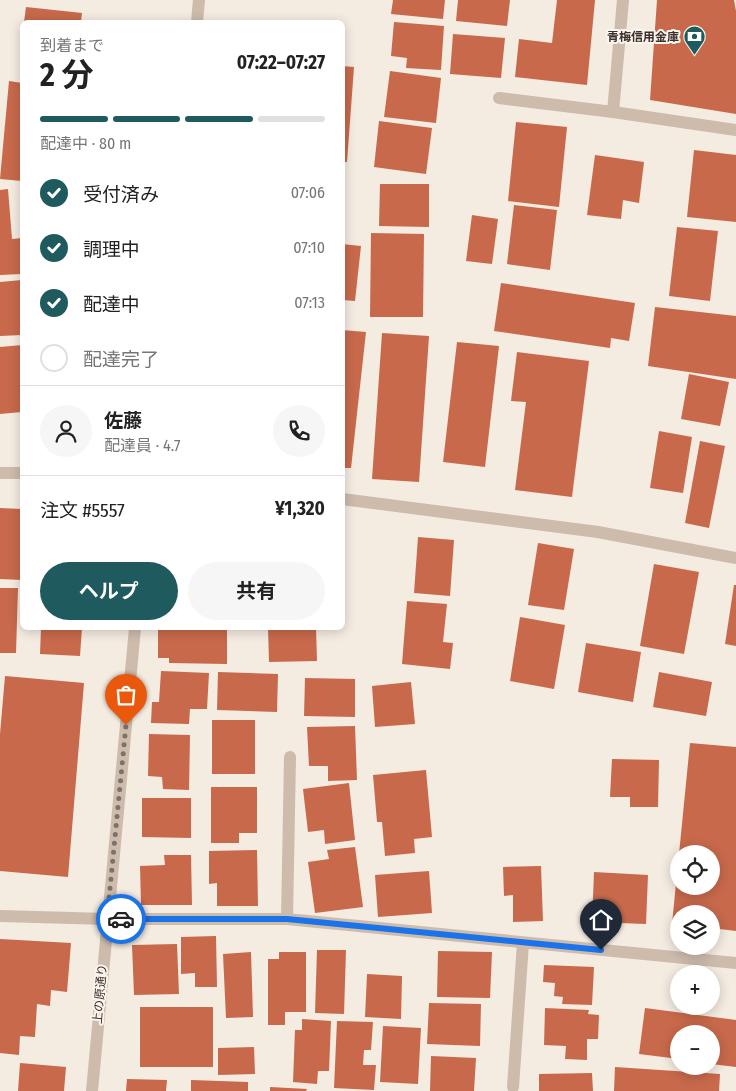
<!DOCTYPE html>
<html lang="ja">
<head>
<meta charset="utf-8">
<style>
  :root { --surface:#fff; --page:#f6f6f6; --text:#222; --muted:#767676; --line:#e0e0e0; --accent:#1f5a5e }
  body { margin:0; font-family:"Fira Sans Condensed","Noto Sans JP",sans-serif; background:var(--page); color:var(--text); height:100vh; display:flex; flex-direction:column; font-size:19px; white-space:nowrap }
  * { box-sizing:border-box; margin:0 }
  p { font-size:16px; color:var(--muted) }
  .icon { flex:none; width:28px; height:28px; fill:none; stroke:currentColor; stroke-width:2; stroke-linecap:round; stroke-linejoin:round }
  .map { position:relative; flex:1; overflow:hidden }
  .sheet { position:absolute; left:20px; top:20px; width:325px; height:610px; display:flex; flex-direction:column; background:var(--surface); border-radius:8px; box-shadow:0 2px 12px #0003 }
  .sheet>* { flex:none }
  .fabs { position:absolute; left:670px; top:845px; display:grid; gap:10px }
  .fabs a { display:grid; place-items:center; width:50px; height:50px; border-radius:50%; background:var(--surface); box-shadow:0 2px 12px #0003; font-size:25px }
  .pin { position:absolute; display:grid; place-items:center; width:42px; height:42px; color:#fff; margin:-51px -21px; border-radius:50% 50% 50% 0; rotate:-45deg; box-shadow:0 0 5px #0007 }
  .pin .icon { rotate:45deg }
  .courier { position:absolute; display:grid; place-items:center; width:50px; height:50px; margin:-25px; border:4px solid #1a73e8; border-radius:50%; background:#fff; color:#222; box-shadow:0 1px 6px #0007 }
  .headline em { font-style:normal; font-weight:700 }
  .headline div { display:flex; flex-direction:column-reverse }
  .headline { display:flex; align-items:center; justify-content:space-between; height:85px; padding:0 20px }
  h1 { font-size:32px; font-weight:700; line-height:38px }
  .bar { display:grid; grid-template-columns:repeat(4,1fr); gap:8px 5px; align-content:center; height:60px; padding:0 20px }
  .bar i { height:6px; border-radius:4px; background:var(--line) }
  .bar .active { background:var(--accent) }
  .bar p { grid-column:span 4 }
  .line { display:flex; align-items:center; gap:12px; padding:0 20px; border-top:1px solid var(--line) }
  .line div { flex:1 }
  .round { display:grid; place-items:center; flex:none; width:52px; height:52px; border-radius:26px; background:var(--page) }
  ol { padding:0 20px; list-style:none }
  li { display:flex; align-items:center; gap:15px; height:55px }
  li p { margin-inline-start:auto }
  li .icon { padding:5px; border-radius:50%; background:var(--accent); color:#fff; stroke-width:4 }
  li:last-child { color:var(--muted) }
  li i { width:28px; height:28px; border:2px solid var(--line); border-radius:50% }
  .button { display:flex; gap:10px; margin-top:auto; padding:10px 20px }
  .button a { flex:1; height:58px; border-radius:30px; background:var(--accent); color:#fff; font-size:20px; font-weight:700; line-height:58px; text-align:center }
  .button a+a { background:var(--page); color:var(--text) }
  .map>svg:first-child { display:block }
  .building { fill:#c8694b }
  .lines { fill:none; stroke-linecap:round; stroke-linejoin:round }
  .lane { stroke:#cdbbac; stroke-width:12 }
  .street { stroke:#cdbbac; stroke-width:12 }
  .done { stroke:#7c716b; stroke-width:5; stroke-dasharray:0 9 }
  .route { stroke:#1a73e8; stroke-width:6 }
  .labels { text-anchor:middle; stroke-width:4; stroke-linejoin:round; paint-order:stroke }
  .poi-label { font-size:12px; font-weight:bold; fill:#3b302b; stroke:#fbf5ee; text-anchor:end }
  .street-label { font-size:12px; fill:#3b302b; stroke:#fbf5ee }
</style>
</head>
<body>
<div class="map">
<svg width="736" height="1091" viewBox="0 0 736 1091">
  <rect width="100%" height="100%" fill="#f4ebe1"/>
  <path class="building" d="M393,0h52l-2,19 -52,-5z
    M458,0h52l-3,26 -51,-5z
    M557,0h38l-8,85 -72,-8 4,-38 33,4z
    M657,0h77l2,11v103l-86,-14z
    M26,7l56,6 -1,9h-57z
    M394,22l50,4 -3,44 -35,-2 1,-10 -16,-2z
    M453,34l52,4 -4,40 -51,-4z
    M342,66l12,1 -7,95h-5z
    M390,71l51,7 -5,45 -52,-6z
    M9,81l13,2v98l-22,-2z
    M379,121l53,7 -6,46 -52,-7z
    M516,122l51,5 -8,80 -51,-6z
    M694,150l42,5v67l-49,-5z
    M595,155l49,7 -5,41 -16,-3 -2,19 -34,-4z
    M380,184h49v43l-50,-1z
    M8,189l4,50 10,-1v36l-22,1v-85z
    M514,205l43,5 -7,60 -43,-6z
    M472,215l26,4 -6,45 -26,-3z
    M677,227l41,4 -8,70 -41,-5z
    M371,233l53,1 -1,83h-53z
    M342,244l19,2 -6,55 -13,-1z
    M22,280v55l-22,1v-54z
    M501,283l134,20 -6,38 -18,-3 -1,10 -116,-17z
    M655,307l81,9v63l-88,-13z
    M342,330l24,2 -15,136h-9z
    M382,333l47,3 -10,146 -47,-3z
    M457,342l42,4 -14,121 -42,-5z
    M22,345v67l-22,2v-67z
    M517,352l72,9 -17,136 -57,-7 11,-88 -15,-1z
    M689,374l40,8 -9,44 -39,-7z
    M659,431l33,6 -9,56 -33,-5z
    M700,441l25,5 -16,82 -24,-5z
    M0,508l22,1v71l-22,-1z
    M418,537l36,3 -4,56 -36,-3z
    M538,543l36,6 -10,61 -36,-5z
    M654,564l45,8 -15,82 -44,-8z
    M734,585h2v61l-11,-2z
    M0,588h18l-2,65h-16z
    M407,601l40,3 -4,38 10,1 -3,26 -48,-5z
    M520,617l45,8 -11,64 -44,-8z
    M41,628h41l-2,28 -40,-2z
    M158,628h69v36l-58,-1v-5h-11z
    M268,628h48l1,33 -48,1z
    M586,643l55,9 -8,50 -55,-10z
    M161,671l48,2 -2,36h-17l-1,15 -38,-1 1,-21h7z
    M218,672l60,2 -1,38 -60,-2z
    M659,672l53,10 -6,34 -53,-9z
    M5,676l79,7 -16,194 -68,-6v-137z
    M305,678l50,1v38l-51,-1z
    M411,682l4,42 -40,3 -3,-41z
    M212,720h43v54h-43z
    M355,726l2,54 -29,1v-15h-19l-2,-39z
    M149,734l41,1 -1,55 -26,-1 -1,-12 -14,-1z
    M690,743l46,4v184l-25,-3v-14h-32v11l-7,-1 5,-51h2v13h32v-32h-32z
    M612,759l47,1 -1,47h-28v-10h-20z
    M426,770l6,67 -18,2 1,14 -30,3 -3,-34h-5l-4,-47z
    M349,783l6,57 -30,4 -1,-14 -16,2 -5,-43z
    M211,787h46v46h-18v10h-28z
    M142,798h49v40l-49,-1z
    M355,847l8,60 -48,6 -7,-51 21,-3 -2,-9z
    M257,850l1,56h-41v-23l-8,1v-33z
    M164,855h27l1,50h-51l-1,-39 25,-1z
    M541,866l2,55 -30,1v-27l-9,1 -1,-29z
    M429,871l3,42 -54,4 -3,-42z
    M594,872l54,3 -2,49 -54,-2z
    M216,936l1,51h-22v-14l-14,1v-37z
    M0,939l71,4 -4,49 -16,-2 -1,16 -13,-2 -2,33 -15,-1 -1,19 -19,-2z
    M177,944l2,50 -45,1 -2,-50z
    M317,950h29l-2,64 -29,-1z
    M438,951l54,1 -2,46 -53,-1z
    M251,952l2,65 -27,1 -3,-64z
    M279,952h27v60h-21v13h-17v-66h11z
    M544,965l50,2 -2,38 -30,-1 1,-7 -9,-1 1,-13 -12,-1z
    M367,974l35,2 -1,43 -36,-2z
    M429,1003l52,1 -1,42 -53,-2z
    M140,1007h73v60h-73z
    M545,1008l44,2 -1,4 11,1 -1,24h-11v21l-22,-1 1,-13 -22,-1z
    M645,1008l91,12v47l-25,-3v-30h-32v25l-40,-5z
    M302,1019l29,2 -2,50h-11l-1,13 -24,-2 2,-52h7z
    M337,1021l36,1 -2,28h-7l-1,15h13l-2,25 -40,-2z
    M383,1026l38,2 -3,56 -38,-2z
    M254,1047l1,27 -37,1v-27z
    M431,1056l45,2 -2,33h-44z
    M20,1063l46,4 -2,24h-46z
    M615,1067l105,7 -1,17h-105z
    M592,1073l1,18h-54v-17z
    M127,1079l40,1 -1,11h-40z
    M191,1080l57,2v9h-57z
    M270,1087l37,2 -1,2h-36z"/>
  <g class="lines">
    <path class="lane" d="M499,98l114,14 123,18
      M613,112l10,-112
      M287,919l3,-162
      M513,1087l10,-144"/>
    <path class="street" d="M197,22l2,-22
      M0,473h22
      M342,499l256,33 138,26
      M0,916l107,3h180l449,44
      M92,1091l43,-463"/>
  </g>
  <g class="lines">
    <path class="done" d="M121,919h-14l19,-194"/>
    <path class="route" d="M121,919h166l314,31"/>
  </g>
  <defs>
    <symbol id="bank-pin" viewBox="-11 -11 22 30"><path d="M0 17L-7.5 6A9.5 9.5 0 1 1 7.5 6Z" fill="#1f5a5e" stroke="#fbf5ee"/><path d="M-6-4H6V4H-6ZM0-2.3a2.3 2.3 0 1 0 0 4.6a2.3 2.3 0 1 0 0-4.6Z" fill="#fff"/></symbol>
  </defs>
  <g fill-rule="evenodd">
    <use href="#bank-pin" x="682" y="24" width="25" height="34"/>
  </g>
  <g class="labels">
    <g class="poi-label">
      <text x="679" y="41">青梅信用金庫</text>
    </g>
    <g class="street-label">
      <text transform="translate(100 994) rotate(-85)" y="4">上の原通り</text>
    </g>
  </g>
</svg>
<div class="fabs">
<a><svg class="icon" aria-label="locate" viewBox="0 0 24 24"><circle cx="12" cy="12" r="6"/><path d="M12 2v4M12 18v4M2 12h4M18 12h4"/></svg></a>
<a><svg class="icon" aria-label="layers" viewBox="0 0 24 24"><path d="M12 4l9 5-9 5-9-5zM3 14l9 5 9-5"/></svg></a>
<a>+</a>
<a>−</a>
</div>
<div class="pin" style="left:126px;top:725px;background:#ea580c"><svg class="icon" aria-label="bag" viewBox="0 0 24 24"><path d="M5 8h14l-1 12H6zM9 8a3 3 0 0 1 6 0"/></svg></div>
<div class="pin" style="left:601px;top:950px;background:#1f2937"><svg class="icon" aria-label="home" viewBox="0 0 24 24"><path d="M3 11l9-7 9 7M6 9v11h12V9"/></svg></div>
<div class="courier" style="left:121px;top:919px"><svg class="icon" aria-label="car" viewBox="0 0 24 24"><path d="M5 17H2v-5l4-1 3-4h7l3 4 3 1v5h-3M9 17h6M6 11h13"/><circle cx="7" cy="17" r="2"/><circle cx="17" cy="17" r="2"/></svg></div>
<section class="sheet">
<div class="headline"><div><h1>2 分</h1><p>到着まで</p></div><em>07:22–07:27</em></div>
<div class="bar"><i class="active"></i><i class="active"></i><i class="active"></i><i></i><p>配達中 · 80 m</p></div>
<ol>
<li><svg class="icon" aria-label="check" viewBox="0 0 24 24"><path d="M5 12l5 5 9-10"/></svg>受付済み<p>07:06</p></li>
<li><svg class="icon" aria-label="check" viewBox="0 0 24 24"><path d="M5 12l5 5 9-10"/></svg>調理中<p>07:10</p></li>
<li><svg class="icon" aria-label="check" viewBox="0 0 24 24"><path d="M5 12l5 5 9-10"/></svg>配達中<p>07:13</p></li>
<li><i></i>配達完了</li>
</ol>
<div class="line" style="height:90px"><a class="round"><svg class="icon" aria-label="person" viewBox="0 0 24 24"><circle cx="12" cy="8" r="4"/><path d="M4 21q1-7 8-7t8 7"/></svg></a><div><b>佐藤</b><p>配達員 · 4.7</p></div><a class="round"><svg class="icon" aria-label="phone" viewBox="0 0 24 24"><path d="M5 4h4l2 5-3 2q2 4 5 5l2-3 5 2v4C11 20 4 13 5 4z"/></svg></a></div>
<div class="line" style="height:65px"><div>注文 #5557</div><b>¥1,320</b></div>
<div class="button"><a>ヘルプ</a><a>共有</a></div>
</section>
</div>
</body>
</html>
